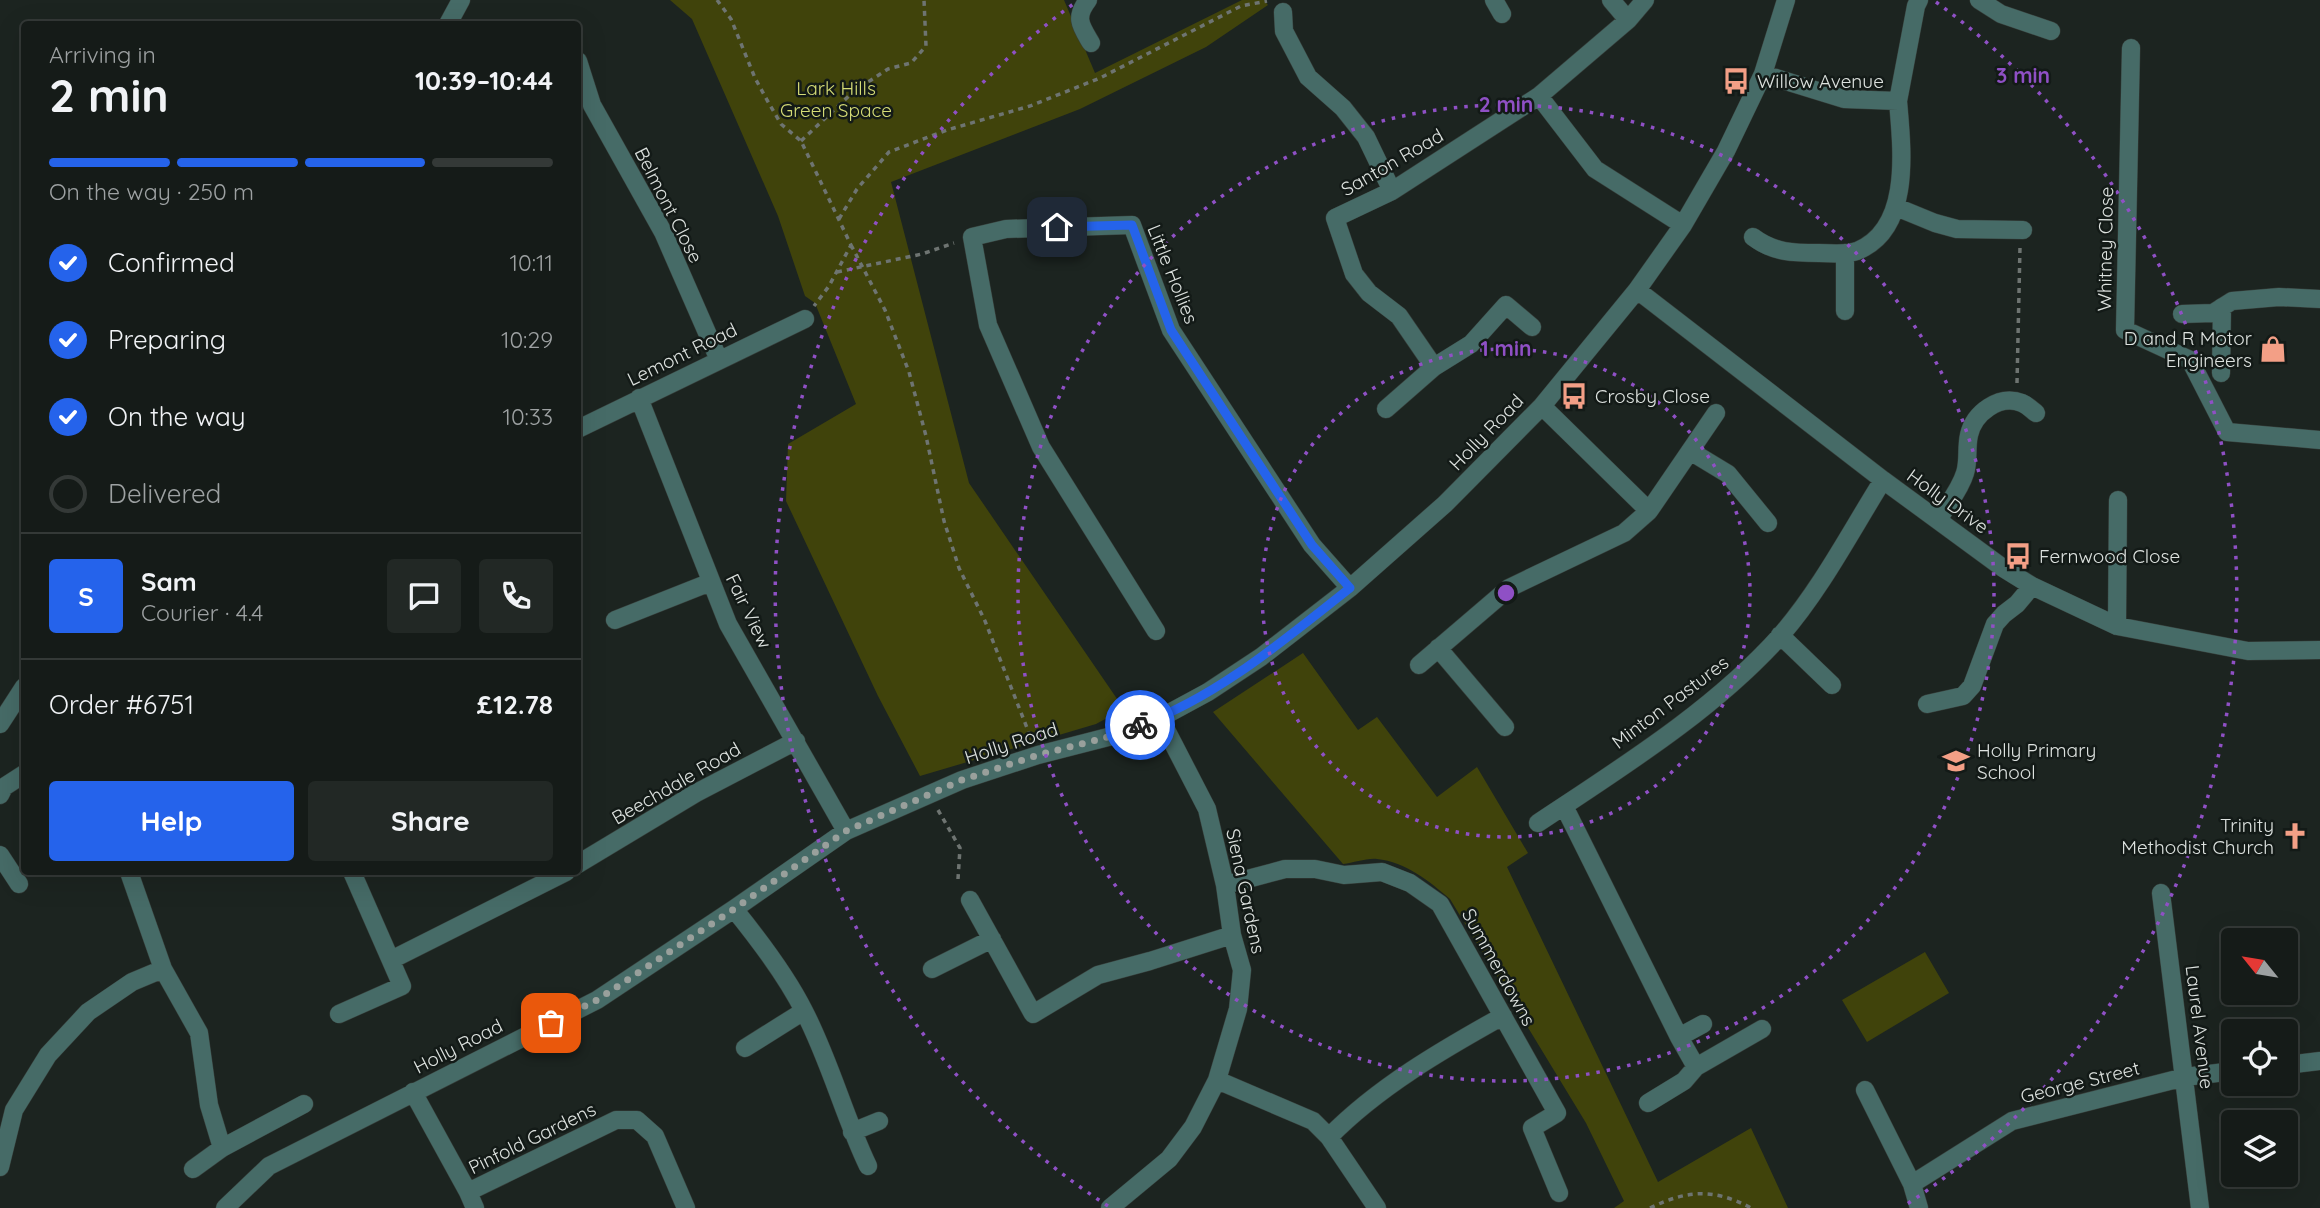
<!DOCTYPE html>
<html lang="en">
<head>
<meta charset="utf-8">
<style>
  :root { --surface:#151b18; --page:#222825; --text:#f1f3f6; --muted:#9da1a2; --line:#343937; --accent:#2563eb }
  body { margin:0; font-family:Quicksand,sans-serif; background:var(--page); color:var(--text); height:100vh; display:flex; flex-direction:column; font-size:26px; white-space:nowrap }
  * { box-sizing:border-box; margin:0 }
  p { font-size:23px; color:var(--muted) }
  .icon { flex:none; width:38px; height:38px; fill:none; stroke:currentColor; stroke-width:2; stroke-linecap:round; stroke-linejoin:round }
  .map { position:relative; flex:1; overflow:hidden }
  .sheet { position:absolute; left:21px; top:21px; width:560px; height:854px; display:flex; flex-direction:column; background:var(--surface); border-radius:7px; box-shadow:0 7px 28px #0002,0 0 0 2px var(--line) }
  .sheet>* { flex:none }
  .needle { width:46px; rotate:300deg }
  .buttons { position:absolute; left:2221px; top:928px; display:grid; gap:14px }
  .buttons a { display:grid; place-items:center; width:77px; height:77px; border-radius:7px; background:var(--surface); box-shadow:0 7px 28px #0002,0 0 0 2px var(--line); font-size:35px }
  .pin { position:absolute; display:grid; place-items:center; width:60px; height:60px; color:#fff; margin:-30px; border-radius:14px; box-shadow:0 4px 10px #0006 }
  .courier { position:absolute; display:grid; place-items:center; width:70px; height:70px; margin:-35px; border:5px solid #2563eb; border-radius:50%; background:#fff; color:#222; box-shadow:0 2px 9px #0007 }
  .headline em { font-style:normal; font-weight:800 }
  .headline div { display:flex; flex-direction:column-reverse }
  .headline { display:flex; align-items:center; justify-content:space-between; height:119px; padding:0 28px }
  h1 { font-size:46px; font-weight:800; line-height:52px }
  .bar { display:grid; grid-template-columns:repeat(4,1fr); gap:10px 7px; align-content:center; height:84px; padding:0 28px }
  .bar i { height:9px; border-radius:5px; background:var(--line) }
  .bar .current { background:var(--accent) }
  .bar p { grid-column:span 4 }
  .line { display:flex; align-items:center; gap:18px; padding:0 28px; border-top:2px solid var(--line) }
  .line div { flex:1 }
  .round { display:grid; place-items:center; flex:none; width:74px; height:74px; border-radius:7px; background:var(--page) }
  ol { padding:0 28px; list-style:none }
  li { display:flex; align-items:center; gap:21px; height:77px }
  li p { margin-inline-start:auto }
  li .icon { padding:7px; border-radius:50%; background:var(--accent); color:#fff; stroke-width:4 }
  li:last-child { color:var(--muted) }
  li i { width:38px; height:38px; border:4px solid var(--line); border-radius:50% }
  .button { display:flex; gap:14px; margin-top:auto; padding:14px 28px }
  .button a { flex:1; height:80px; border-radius:7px; background:var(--accent); color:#fff; font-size:28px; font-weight:800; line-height:80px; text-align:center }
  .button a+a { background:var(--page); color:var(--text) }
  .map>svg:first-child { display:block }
  .green { fill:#40430b }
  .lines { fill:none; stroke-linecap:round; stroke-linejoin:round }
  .minor-casing { stroke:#373f3b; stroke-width:19 }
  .path { stroke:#6e7471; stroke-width:3.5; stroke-dasharray:5 5; stroke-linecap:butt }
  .minor { stroke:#466b67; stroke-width:18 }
  .done { stroke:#99a09c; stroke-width:7; stroke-dasharray:0 12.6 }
  .route { stroke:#2563eb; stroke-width:9 }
  .ring { fill:none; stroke:#8f50c5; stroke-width:3.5; stroke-dasharray:3.5 7 }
  .labels { text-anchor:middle; stroke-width:5; stroke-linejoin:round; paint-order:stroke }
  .poi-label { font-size:19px; fill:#dde2df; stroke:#131a17; text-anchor:start }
  .park-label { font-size:19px; fill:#d5dc76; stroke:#131a17 }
  .street-label { font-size:19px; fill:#dde2df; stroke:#131a17 }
  .centre { fill:#8f50c5; stroke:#131a17; stroke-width:3.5 }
  .ring-label { font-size:21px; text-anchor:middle; font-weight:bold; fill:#8f50c5; stroke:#131a17; stroke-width:5; stroke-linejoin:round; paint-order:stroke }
</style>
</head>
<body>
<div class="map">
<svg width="2320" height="1208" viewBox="0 0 2320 1208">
  <rect width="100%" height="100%" fill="#1c2420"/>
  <path class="green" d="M670,0h394l31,73 147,-73h22l4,5 -62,42 -126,62 -189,73 78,301 155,226 -28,15 -176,52 -42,-80 -92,-195 2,-57 68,-40 -41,-101 -10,-7 -27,-80 -86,-197z
    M1303,653l55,77 19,-13 60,80 40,-30 51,86 -21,14 151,315 93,-54 37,80h-174l10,-7 -38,-78 -136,-224c-21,-18 -44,-37 -73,-40 -11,-1 -23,4 -34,5l-130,-152z
    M1925,952l24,41 -82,49 -25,-42z"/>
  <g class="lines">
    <defs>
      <path id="minor" d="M1088,0c-14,18 -7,26 3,43
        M1494,0l8,14
        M1611,0l17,20
        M1645,0l-17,20 -89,76 56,73 88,56
        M1979,0l22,14 50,17
        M1283,12l1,19 24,46 35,31 23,29 26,54
        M448,24l13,-24
        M2131,48l-6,282 65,30 37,72 93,8
        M578,61l14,44 71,127 56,128
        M1763,74l81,25 54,2 18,-95 3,-6
        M1896,207l39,16 22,6 66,1
        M1753,237c21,16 41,16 66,16 12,0 27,2 38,-2 55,-22 45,-102 41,-150
        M1845,253v58
        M1637,290l246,190 120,88 29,18 85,40 131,25 72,-1
        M2182,314l31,-1 19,-12 47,-4 41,2
        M1532,327l-26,-22 -35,39 -37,23 -35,-51 -30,-23 -15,-19 -19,-56 57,-27 147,-95
        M2221,373l1,-66
        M639,398l89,226 118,207
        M1386,409l48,-42
        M578,429l227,-110
        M1690,451l38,23 40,49
        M1649,511l67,-98
        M1938,520c9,-15 22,-30 27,-47 4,-12 1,-25 4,-38 5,-22 30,-41 53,-32 5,2 10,7 14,10
        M615,620l96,-38
        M2117,626l1,-126
        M1156,631l-115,-184 -53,-122 -16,-88 34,-8 126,-4 39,105 141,215 38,43
        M1780,635l52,50
        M1438,648l67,79
        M1419,665l90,-77 115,-55 25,-22 -107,-105
        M1927,704l36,-8 9,-10 23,-62 9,-10 13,-10 15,-18
        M0,724l24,-37
        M0,795l4,-8 20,-13
        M1564,806l115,231 17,30
        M1538,823c84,-56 176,-113 243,-188 40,-46 70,-104 102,-155
        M0,855l19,29
        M578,864l118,-71 100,-52
        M129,872l34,97 36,64 10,72 13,43
        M1225,885l60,-16h30l29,6 38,-3 28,11 30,21 117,209 -25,15 27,65
        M2161,893l39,315
        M970,900l63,114 65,-39 52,-14 82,-26
        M734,909c26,32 52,66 70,102 26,50 40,105 64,155
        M391,960l175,-88
        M932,969l60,-30
        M339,1014l63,-28 -50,-114
        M1679,1037l24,-13
        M745,1048l59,-37
        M2286,1065l34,-4
        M1217,1080l96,41 16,16 48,71
        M1865,1090l47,94 7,24
        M413,1092l55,100 7,16
        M1648,1103l36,-22 12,-14 66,-38
        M852,1132l27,-11
        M1329,1137c49,-50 113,-87 174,-121
        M0,1167l14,-57 34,-55 40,-43 44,-30 31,-13
        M193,1169l29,-21 82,-44
        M1912,1184l100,-63 173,-44 48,-6
        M468,1192l148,-72h21l18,16 31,72
        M225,1208l44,-42 328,-166 137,-91 112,-78 116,-51 76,-25 74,-19 48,-18 48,-26 53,-35 89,-69 95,-84 97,-98 95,-116 46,-65 43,-74 37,-77 23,-74
        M1110,1208l59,-49 24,-32 24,-47 21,-71 4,-39 -10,-35 -7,-50 -18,-76 -47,-91"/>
    </defs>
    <use href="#minor" class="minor-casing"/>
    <path class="path" d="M717,0l14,19 24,59 12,22 14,24 20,17 50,104 -22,41 -15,20
      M801,141l52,-49 35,-23 23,-6 15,-17 -2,-46
      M839,219l18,-30 32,-37 58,-22 83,-24 70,-28 141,-72 26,-5
      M851,245l34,65 24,62 17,64 18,85 15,47 26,53 46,117
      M837,272l85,-18 32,-11
      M2017,383l3,-136
      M938,810l22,38 -2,31
      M1650,1208c37,-18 64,-20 101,0"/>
    <use href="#minor" class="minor"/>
  </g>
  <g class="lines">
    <path class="done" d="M551,1023l46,-23 137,-91 112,-78 116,-51 76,-25 74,-19 28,-11"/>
    <path class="route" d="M1057,227l75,-2 39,105 141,215 38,43c-65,51 -131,108 -210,137"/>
  </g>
  <g class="ring">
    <circle cx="1506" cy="593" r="244"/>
    <circle cx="1506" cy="593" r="488"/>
    <path d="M1108 1206A731 731 0 0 1 1076 2M1936 2A731 731 0 0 1 1904 1206"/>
  </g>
  <defs>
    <symbol id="bus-bare" viewBox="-9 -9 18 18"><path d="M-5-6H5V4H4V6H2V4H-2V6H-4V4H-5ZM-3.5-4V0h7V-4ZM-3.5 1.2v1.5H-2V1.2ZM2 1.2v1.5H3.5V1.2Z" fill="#f39f86" stroke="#131a17" stroke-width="2.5" paint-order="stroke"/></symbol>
    <symbol id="shop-bare" viewBox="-9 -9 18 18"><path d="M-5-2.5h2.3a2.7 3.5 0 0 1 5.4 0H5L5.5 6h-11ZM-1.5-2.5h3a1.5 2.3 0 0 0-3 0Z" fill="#f39f86" stroke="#131a17" stroke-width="2.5" paint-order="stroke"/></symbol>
    <symbol id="school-bare" viewBox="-9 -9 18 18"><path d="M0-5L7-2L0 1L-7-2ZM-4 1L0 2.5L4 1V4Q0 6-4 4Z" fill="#f39f86" stroke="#131a17" stroke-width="2.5" paint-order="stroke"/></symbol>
    <symbol id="church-bare" viewBox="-9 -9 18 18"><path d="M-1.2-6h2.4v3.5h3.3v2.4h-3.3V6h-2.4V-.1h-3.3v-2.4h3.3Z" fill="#f39f86" stroke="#131a17" stroke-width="2.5" paint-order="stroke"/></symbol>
  </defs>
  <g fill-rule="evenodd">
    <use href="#bus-bare" x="1717" y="62" width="38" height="38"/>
    <use href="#shop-bare" x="2254" y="330" width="38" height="38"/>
    <use href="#bus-bare" x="1555" y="377" width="38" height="38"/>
    <use href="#bus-bare" x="1999" y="537" width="38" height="38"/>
    <use href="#school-bare" x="1937" y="742" width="38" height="38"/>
    <use href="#church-bare" x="2276" y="817" width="38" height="38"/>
  </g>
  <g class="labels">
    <g class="poi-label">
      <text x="1757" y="88">Willow Avenue</text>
      <text x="2252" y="345" text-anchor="end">D and R Motor<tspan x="2252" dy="22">Engineers</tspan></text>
      <text x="1595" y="403">Crosby Close</text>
      <text x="2039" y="563">Fernwood Close</text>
      <text x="1977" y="757">Holly Primary<tspan x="1977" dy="22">School</tspan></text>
      <text x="2274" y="832" text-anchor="end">Trinity<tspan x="2274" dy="22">Methodist Church</tspan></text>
    </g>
    <g class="park-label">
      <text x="836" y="95">Lark Hills<tspan x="836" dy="22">Green Space</tspan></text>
    </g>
    <g class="street-label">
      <text transform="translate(1392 162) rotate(-30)" y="7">Santon Road</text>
      <text transform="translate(669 205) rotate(63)" y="7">Belmont Close</text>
      <text transform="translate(2105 249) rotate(-89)" y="7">Whitney Close</text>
      <text transform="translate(1173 274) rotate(68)" y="7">Little Hollies</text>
      <text transform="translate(682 354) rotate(-26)" y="7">Lemont Road</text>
      <text transform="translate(1486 432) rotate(-46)" y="7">Holly Road</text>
      <text transform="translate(1948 501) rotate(36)" y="7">Holly Drive</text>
      <text transform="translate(749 611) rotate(64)" y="7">Fair View</text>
      <text transform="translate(1670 702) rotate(-37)" y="7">Minton Pastures</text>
      <text transform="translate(1011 743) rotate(-18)" y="7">Holly Road</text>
      <text transform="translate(676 783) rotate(-30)" y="7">Beechdale Road</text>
      <text transform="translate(1246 891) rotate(78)" y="7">Siena Gardens</text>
      <text transform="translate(1499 967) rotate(61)" y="7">Summerdowns</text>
      <text transform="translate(2200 1027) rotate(83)" y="7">Laurel Avenue</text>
      <text transform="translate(458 1046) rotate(-27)" y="7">Holly Road</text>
      <text transform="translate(2080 1082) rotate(-14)" y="7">George Street</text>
      <text transform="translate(532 1138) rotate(-26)" y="7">Pinfold Gardens</text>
    </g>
  </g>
  <circle cx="1506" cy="593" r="10" class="centre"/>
  <g class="ring-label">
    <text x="2023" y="83">3 min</text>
    <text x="1506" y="112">2 min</text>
    <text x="1506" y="356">1 min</text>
  </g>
</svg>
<div class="buttons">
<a><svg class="needle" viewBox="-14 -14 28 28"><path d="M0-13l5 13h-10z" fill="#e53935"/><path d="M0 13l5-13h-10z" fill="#9da1a2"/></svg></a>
<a><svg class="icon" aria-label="locate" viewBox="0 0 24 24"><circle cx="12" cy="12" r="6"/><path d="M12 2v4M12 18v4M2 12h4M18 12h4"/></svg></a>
<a><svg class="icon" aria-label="layers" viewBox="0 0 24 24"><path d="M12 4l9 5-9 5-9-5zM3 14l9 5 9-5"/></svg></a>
</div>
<div class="pin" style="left:551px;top:1023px;background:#ea580c"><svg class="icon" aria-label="bag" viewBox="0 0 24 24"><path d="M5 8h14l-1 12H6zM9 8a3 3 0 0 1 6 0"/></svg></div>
<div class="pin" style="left:1057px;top:227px;background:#1f2937"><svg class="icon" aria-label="home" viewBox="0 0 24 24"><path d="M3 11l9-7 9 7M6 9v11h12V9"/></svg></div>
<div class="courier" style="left:1140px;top:725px"><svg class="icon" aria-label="bike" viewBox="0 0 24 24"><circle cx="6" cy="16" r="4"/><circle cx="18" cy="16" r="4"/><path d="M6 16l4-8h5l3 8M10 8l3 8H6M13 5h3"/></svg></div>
<section class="sheet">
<div class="headline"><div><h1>2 min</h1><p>Arriving in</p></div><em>10:39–10:44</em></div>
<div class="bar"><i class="current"></i><i class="current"></i><i class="current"></i><i></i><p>On the way · 250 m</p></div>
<ol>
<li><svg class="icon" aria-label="check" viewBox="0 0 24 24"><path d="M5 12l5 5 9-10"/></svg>Confirmed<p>10:11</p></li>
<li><svg class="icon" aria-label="check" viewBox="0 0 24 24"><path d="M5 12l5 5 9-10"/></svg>Preparing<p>10:29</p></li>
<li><svg class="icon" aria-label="check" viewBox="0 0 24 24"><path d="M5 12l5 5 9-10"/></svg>On the way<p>10:33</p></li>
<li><i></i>Delivered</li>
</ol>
<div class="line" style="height:126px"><b class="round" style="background:var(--accent);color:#fff">S</b><div><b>Sam</b><p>Courier · 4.4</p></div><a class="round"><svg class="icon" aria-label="chat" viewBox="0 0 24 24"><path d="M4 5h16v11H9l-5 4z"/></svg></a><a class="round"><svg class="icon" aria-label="phone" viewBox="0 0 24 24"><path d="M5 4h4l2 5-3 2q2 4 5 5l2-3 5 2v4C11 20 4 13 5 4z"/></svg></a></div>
<div class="line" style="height:91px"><div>Order #6751</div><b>£12.78</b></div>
<div class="button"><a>Help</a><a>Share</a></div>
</section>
</div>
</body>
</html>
